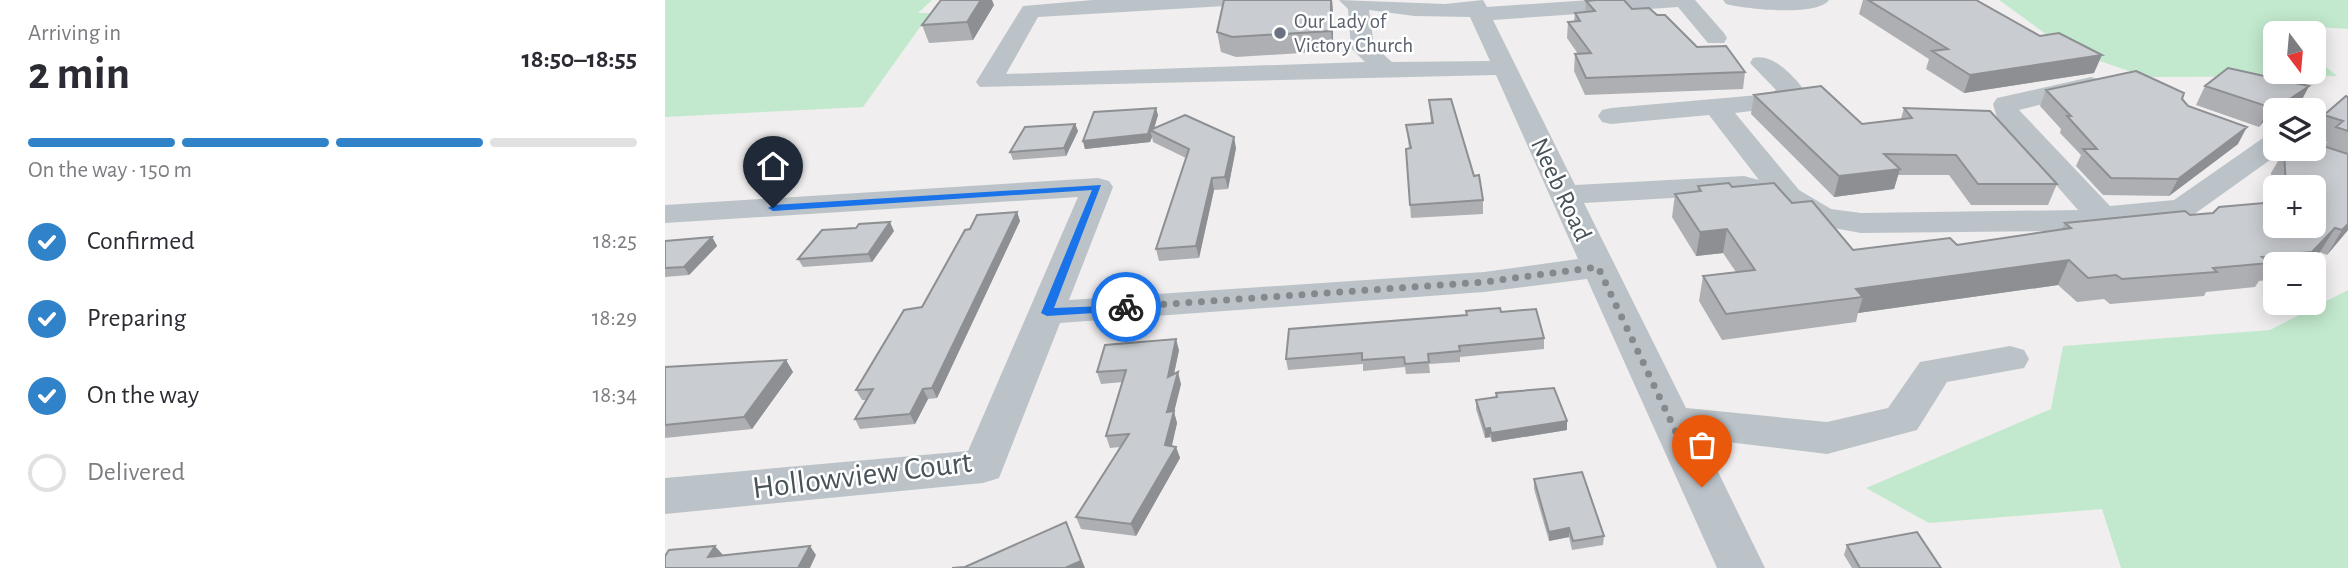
<!DOCTYPE html>
<html lang="en">
<head>
<meta charset="utf-8">
<style>
  :root { --surface:#fff; --page:#f2f2f3; --text:#2b2b33; --muted:#7c7c81; --line:#e1e1e2; --accent:#3082c9 }
  body { margin:0; font-family:"Alegreya Sans",sans-serif; background:var(--page); color:var(--text); height:100vh; display:flex; flex-direction:column; font-size:26px; white-space:nowrap }
  * { box-sizing:border-box; margin:0 }
  p { font-size:23px; color:var(--muted) }
  .icon { flex:none; width:38px; height:38px; fill:none; stroke:currentColor; stroke-width:2; stroke-linecap:round; stroke-linejoin:round }
  .map { position:relative; flex:1; overflow:hidden }
  .panel { display:flex; flex-direction:column; background:var(--surface); width:665px }
  .panel>* { flex:none }
  .needle { width:46px; rotate:164deg }
  .tools { position:absolute; left:1598px; top:21px; display:grid; gap:14px }
  .tools a { display:grid; place-items:center; width:63px; height:63px; border-radius:10px; background:var(--surface); box-shadow:0 4px 18px #0003; font-size:35px }
  .pin { position:absolute; display:grid; place-items:center; width:60px; height:60px; color:#fff; margin:-72px -30px; border-radius:50% 50% 50% 0; rotate:-45deg; box-shadow:0 0 7px #0007 }
  .pin .icon { rotate:45deg }
  .courier { position:absolute; display:grid; place-items:center; width:70px; height:70px; margin:-35px; border:5px solid #1a73e8; border-radius:50%; background:#fff; color:#222; box-shadow:0 2px 9px #0007 }
  .overview em { font-style:normal; font-weight:700 }
  .overview div { display:flex; flex-direction:column-reverse }
  .overview { display:flex; align-items:center; justify-content:space-between; height:119px; padding:0 28px }
  h1 { font-size:46px; font-weight:700; line-height:52px }
  .bar { display:grid; grid-template-columns:repeat(4,1fr); gap:10px 7px; align-content:center; height:84px; padding:0 28px }
  .bar i { height:9px; border-radius:5px; background:var(--line) }
  .bar .active { background:var(--accent) }
  .bar p { grid-column:span 4 }
  ol { padding:0 28px; list-style:none }
  li { display:flex; align-items:center; gap:21px; height:77px }
  li p { margin-inline-start:auto }
  li .icon { padding:7px; border-radius:50%; background:var(--accent); color:#fff; stroke-width:4 }
  li:last-child { color:var(--muted) }
  li i { width:38px; height:38px; border:4px solid var(--line); border-radius:50% }
  main { display:flex; flex:1; min-height:0 }
  .map>svg:first-child { display:block }
  .green { fill:#c2e9cd }
  .lines { fill:none; stroke-linecap:round; stroke-linejoin:round }
  .minor { fill:#bbc3c9; fill-rule:evenodd }
  .wall { fill:#adafb3; fill-rule:evenodd }
  .shaded-wall { fill:#8d8f92 }
  .building { fill:#c9ccd0; stroke:#8d8f92; stroke-width:2 }
  .route { fill:#1a73e8 }
  .done { stroke:#83898d; stroke-width:7; stroke-dasharray:0 12.6 }
  .worship-dot { fill:#6b7280; stroke:#fff; stroke-width:2.5 }
  .labels { text-anchor:middle; stroke-width:5; stroke-linejoin:round; paint-order:stroke }
  .far-worship-label { font-size:21px; fill:#5b616d; stroke:#fff; text-anchor:start }
  .street-label { font-size:26px; fill:#485359; stroke:#fff }
  .near-street-label { font-size:32px; fill:#485359; stroke:#fff }
</style>
</head>
<body>
<main>
<section class="panel">
<div class="overview"><div><h1>2 min</h1><p>Arriving in</p></div><em>18:50–18:55</em></div>
<div class="bar"><i class="active"></i><i class="active"></i><i class="active"></i><i></i><p>On the way · 150 m</p></div>
<ol>
<li><svg class="icon" aria-label="check" viewBox="0 0 24 24"><path d="M5 12l5 5 9-10"/></svg>Confirmed<p>18:25</p></li>
<li><svg class="icon" aria-label="check" viewBox="0 0 24 24"><path d="M5 12l5 5 9-10"/></svg>Preparing<p>18:29</p></li>
<li><svg class="icon" aria-label="check" viewBox="0 0 24 24"><path d="M5 12l5 5 9-10"/></svg>On the way<p>18:34</p></li>
<li><i></i>Delivered</li>
</ol>
</section>
<div class="map">
<svg width="1683" height="568" viewBox="0 0 1683 568">
  <rect width="100%" height="100%" fill="#f0eeee"/>
  <path class="green" d="M0,0h267l-14,13h12l-67,94 -198,10z
    M1334,0h349v29l-75,-5 11,9h-9v39h38l1,-15 23,19 -191,1 -78,-27z
    M1683,290v278h-227l-19,-59 -173,14 -63,-35 185,-79 12,-63 207,-16z"/>
  <g class="lines">
    <path class="minor" d="M428,0h142l-10,6 -187,11 -32,57 359,-12 -14,-14 -3,-39 -9,-9 106,4 38,-4 4,7 103,-7h105l29,33 3,5 -3,5h-16l-30,-36 -185,13 82,165 169,-9 15,4 -50,-65 -98,9 -9,-2 -4,-6 4,-6 9,-2 159,-14 6,-4 -26,-27 3,-5c20,-5 41,18 52,33l-20,16 -50,6 64,77 32,19 30,4 217,-3 -81,-92 -4,-14 4,-6 94,-21 9,3 4,5 -4,5 -81,20 91,96 64,-6 89,-62 10,-2 2,13h38l35,11v19l-71,-24 -84,60 -130,16 -202,2 -50,-9 -34,-20 -34,-10 -159,9 102,205 141,14 61,-14 32,-46 90,-16 14,4 5,9 -5,9 -77,14 -30,48 -90,24 -125,-15 63,129h-48l-130,-289 -103,13 -424,31 -61,155 -16,5 -318,31v-36l303,-27 110,-254 -413,26v-18l433,-27 11,3 4,6 -44,113 415,-28 94,-13 -82,-184 -516,12 -4,-5 47,-76zM704,10l45,6 56,1 20,44 -98,1 -18,-16z
      M1058,0h106c-12,17 -84,9 -103,4z"/>
  </g>
  <path class="wall" d="M667,0l1,14v37l-97,6 -15,-5 -4,-20z
    M1198,0h113l64,36 54,37 -130,20 -38,-24 3,-10 -70,-45z
    M921,1l46,8 25,6 40,32 48,25 -2,17 -158,6 -11,-24 1,-17h3l-11,-16 1,-16 6,-1 1,-8 10,-1z
    M329,5l-21,35 -44,3 -7,-18z
    M1540,86h104l-10,19 -7,5h-17v12l-4,3 -8,-3 -4,5 -63,-22z
    M1381,90l136,9 6,7 50,38 -69,52 -66,-1 -27,-29 5,-11 -21,-22 1,-4 -21,-23z
    M1089,95l108,29 39,-5 3,-11 153,76 -9,21h-77l-22,-30h-51l-4,14 -60,8 -83,-83z
    M1683,97v133l-21,25 -7,-3 -12,12h-33v15l-16,2 -4,6 -49,5 -2,4 -94,8 -6,-5 -27,3 -19,-17 -200,28 -2,9 -134,18 -23,-39 4,-25 33,-4 -13,-19 -27,3 -24,-39 3,-23 22,-3 1,-5 34,1 60,16 61,47 104,-5 105,-16 3,-6 148,-10 60,-11 -2,-29 13,-22 19,6 21,-10 3,-5 -14,-4v-5l11,-18zM1610,187h38l-38,39z
    M764,100l45,76 9,24v14l-72,4 -5,-69 3,-1 -3,-23 25,-2z
    M493,115l-4,14 82,19 -8,41 -14,1 -15,68 -40,3 -3,-12 30,-91 -33,-16 -1,-5 -2,5 -65,7 -2,-8z
    M410,124l3,7 -12,25 -53,4 -3,-8z
    M352,212l3,9 -83,177 -9,1 -13,25 -55,5 -5,-10 11,-19h-4l-6,-10 66,-83 48,-78z
    M229,231l-22,31 -69,5 -5,-8z
    M47,237l5,9 -28,29 -24,2v-36z
    M836,312l43,26v11l-84,8v5l-31,2 1,9 -24,1 -1,-7 -42,4v-7l-75,6 -2,-11z
    M514,350l-5,24 7,10 -7,28 3,11 -5,23 4,1 4,11 -44,78 -55,-7 -5,-12 44,-70 -10,1 -4,-12 17,-54 -22,2 -4,-12z
    M121,360l7,12 -41,57 -87,9v-71z
    M831,393l71,28v9l-75,12 -2,-5 -5,1 -9,-29v-9l20,-3z
    M869,479l70,57 -1,9 -31,5 -3,-13 -20,4 -15,-52z
    M1182,545l94,23h-89l-8,-13z"/>
  <path class="shaded-wall" d="M316,0h11l2,5 -21,35 -6,-18z
    M667,0l1,14v37l-2,-20z
    M1437,55l-8,18 -130,20 6,-18z
    M1644,86l-10,19 -7,5h-13l2,-5z
    M1609,103l-11,19 -4,5 10,-20z
    M491,108l2,7 -5,17 -3,-2 2,7 -2,5 -65,7 -2,-8z
    M410,124l3,7 -12,25 -2,-8z
    M1582,127l-9,17 -69,52 9,-17z
    M569,137l2,11 -8,41 -3,-12z
    M1235,169l-6,20 -60,8 5,-21z
    M547,178l2,12 -15,68 -3,-12z
    M352,212l3,9 -83,177 -5,-10z
    M225,222l4,9 -22,31 -4,-8z
    M1683,224v6l-21,25 15,-25z
    M1670,228l-15,24 -12,12h-4l8,-12z
    M1062,229l-4,24 -27,3 4,-24z
    M47,237l5,9 -28,29 -5,-8z
    M1404,260l-11,25 -200,28 5,-16 -7,-8z
    M511,339l3,11 -8,38 -3,-11z
    M121,360l7,12 -41,57 -8,-12z
    M513,372l3,12 -7,28 3,11 -8,34 -4,-12 2,-33z
    M258,389l5,10 -13,25 -5,-10z
    M902,421v9l-75,12 -1,-9z
    M825,428v9l-5,1v-9z
    M511,447l4,11 -44,78 -5,-12z
    M401,522l19,46h-20z
    M904,528v9l-20,4v-9z
    M50,546l8,9 -15,2z
    M145,546l6,9 -6,13h-12z"/>
  <path class="building" d="M276,0h40l-14,22 -45,3z
    M559,0h107v31l-99,6 -15,-5z
    M932,0h27l8,9 17,-1 8,7h8l32,32 29,-1 19,26 -159,6 -11,-24 16,-1 -23,-31 12,-1 -5,-8 20,-2 -9,-10z
    M1203,0h108l64,36 19,-3 43,22 -132,20 -38,-24 16,-2z
    M1563,68l81,18 -28,19 -7,-2 -5,4 -64,-21z
    M1471,71l48,22 -2,6 6,7 59,21 -69,52 -67,-1 -28,-29h14l-30,-33h4l-25,-26z
    M1156,86l41,38 50,-6 -8,-10 86,3 67,73h-79l-22,-29 -72,-1 16,15 -61,7 -85,-81z
    M1681,96l2,1v34l-12,-4 7,-6 -19,-6z
    M786,99l23,77 5,-1 4,25 -73,5 -4,-56 5,-1 -5,-23 27,-2 -4,-23z
    M491,108l-8,26 -65,7 11,-29z
    M520,115l49,22 -9,40 -13,1 -16,68 -40,3 33,-100 -39,-19z
    M410,124l-11,24 -54,4 15,-25z
    M1652,144l31,10v70l-6,6 -7,-2 -23,24 -50,5 8,6 -57,5 4,4 -95,7 -6,-4 -28,3 -19,-18 -213,29 7,8 -137,17 -23,-38 52,-6 -28,-41 -27,3 -25,-38 26,-3 -3,-5 31,-3 3,4 42,-4 18,20 20,-2 41,49 97,-12 7,7 114,-17 -6,-5 120,-12 5,4 23,-2 6,-6 56,-5v24h38v-39h-27l-2,-36 19,6 9,-8h1v-2z
    M352,212l-85,176 -9,1 -13,25 -55,5 18,-30 -17,1 48,-80 18,-3 43,-77 5,-1 7,-14z
    M225,222l-22,32 -70,5 24,-29 34,-2 3,-4z
    M47,237l-28,30 -19,1v-27z
    M835,308l1,4 35,-3 8,29 -85,8 1,5 -32,3 1,8 -24,2 -1,-7 -42,3v-7l-76,6 3,-30 178,-14 -1,-4z
    M511,339l-8,38 10,-5 -11,40 7,-1 -9,34 11,2 -45,77 -55,-7 53,-83 -23,2 20,-66 -29,2 8,-27z
    M121,360l-42,57 -79,8v-58z
    M889,388l13,33 -76,12 -1,-5 -5,1 -9,-29 21,-3 -1,-4z
    M917,472l22,64 -31,5 -4,-13 -20,4 -15,-53z
    M401,522l15,39 -16,7h-113l13,-1z
    M1252,532l24,36h-81l-13,-23z
    M50,546l-7,11 102,-11 -12,22h-133v-12l4,-6z"/>
  <path class="route" d="M436,185l-47,123 76,-3 2,2 -6,4 -79,5 -6,-3 51,-123 -319,21 -5,-3 5,-3z"/>
  <g class="lines">
    <path class="done" d="M461,307l358,-25 114,-15 104,220"/>
  </g>
  <circle class="worship-dot" cx="615" cy="33" r="7"/>
  <g class="labels">
    <g class="far-worship-label">
      <text x="629" y="28">Our Lady of<tspan x="629" dy="24">Victory Church</tspan></text>
    </g>
    <g class="street-label">
      <text transform="translate(897 189) rotate(65)" y="9">Neeb Road</text>
    </g>
    <g class="near-street-label">
      <text transform="translate(197 474) rotate(-7)" y="11">Hollowview Court</text>
    </g>
  </g>
</svg>
<div class="tools">
<a><svg class="needle" viewBox="-14 -14 28 28"><path d="M0-13l5 13h-10z" fill="#e53935"/><path d="M0 13l5-13h-10z" fill="#7c7c81"/></svg></a>
<a><svg class="icon" aria-label="layers" viewBox="0 0 24 24"><path d="M12 4l9 5-9 5-9-5zM3 14l9 5 9-5"/></svg></a>
<a>+</a>
<a>−</a>
</div>
<div class="pin" style="left:1037px;top:487px;background:#ea580c"><svg class="icon" aria-label="bag" viewBox="0 0 24 24"><path d="M5 8h14l-1 12H6zM9 8a3 3 0 0 1 6 0"/></svg></div>
<div class="pin" style="left:108px;top:208px;background:#1f2937"><svg class="icon" aria-label="home" viewBox="0 0 24 24"><path d="M3 11l9-7 9 7M6 9v11h12V9"/></svg></div>
<div class="courier" style="left:461px;top:307px"><svg class="icon" aria-label="bike" viewBox="0 0 24 24"><circle cx="6" cy="16" r="4"/><circle cx="18" cy="16" r="4"/><path d="M6 16l4-8h5l3 8M10 8l3 8H6M13 5h3"/></svg></div>
</div>
</main>
</body>
</html>
